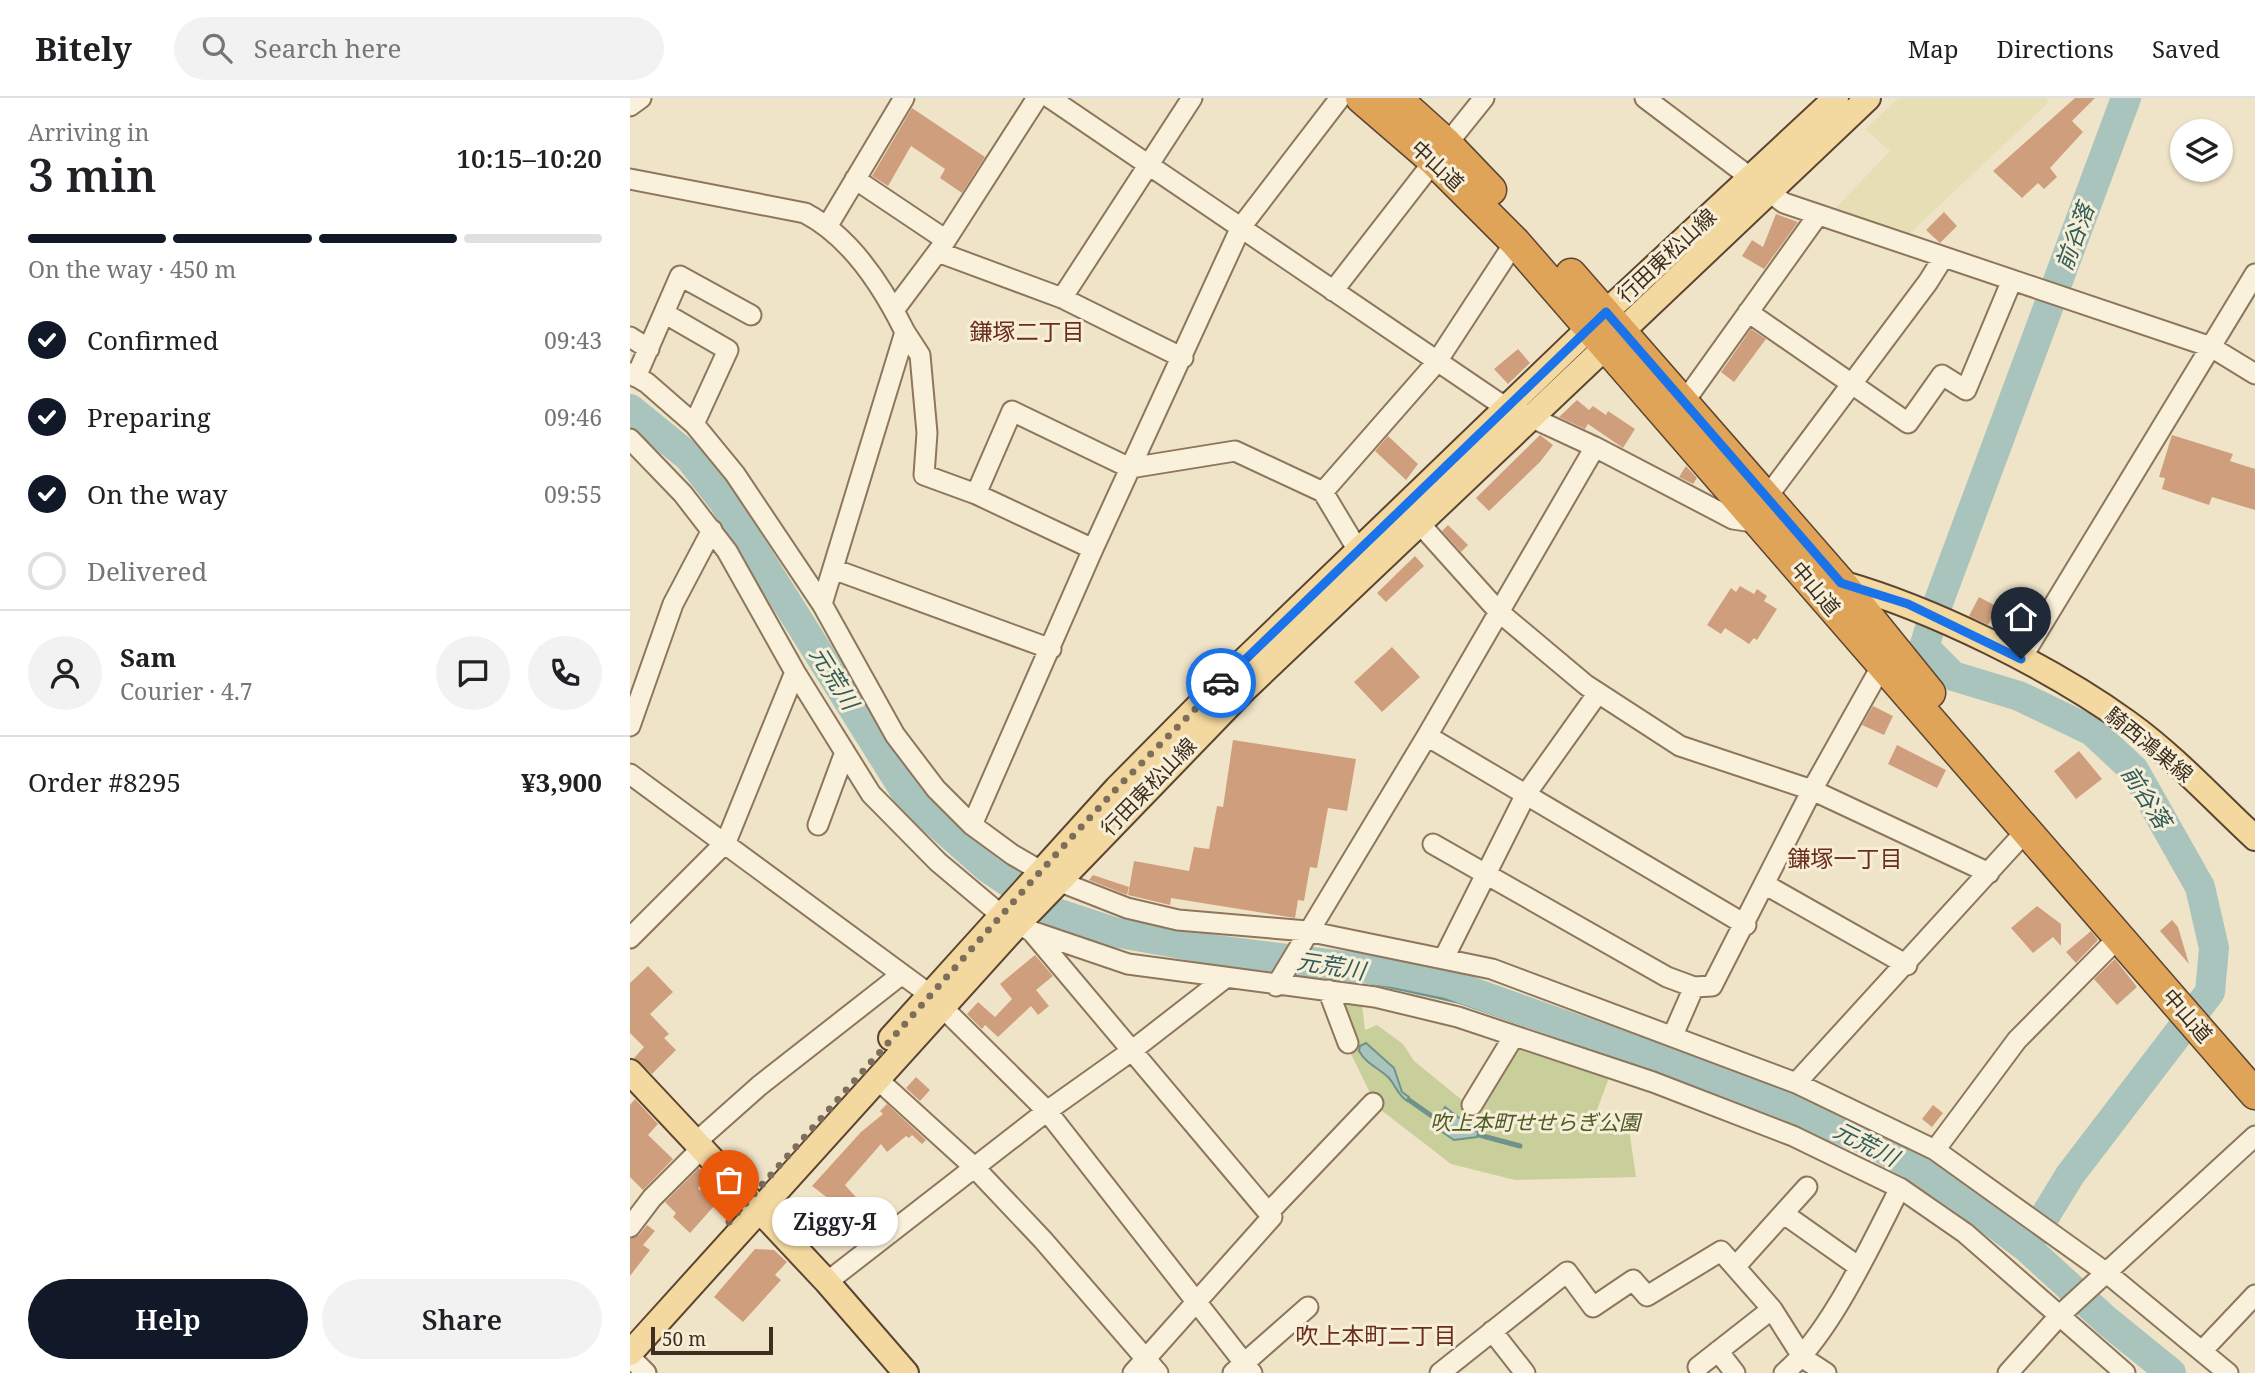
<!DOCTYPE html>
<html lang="en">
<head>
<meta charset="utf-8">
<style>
  :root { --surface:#fff; --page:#f2f2f2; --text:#202124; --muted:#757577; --line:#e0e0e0; --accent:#111827 }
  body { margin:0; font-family:"Noto Serif","Noto Sans JP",serif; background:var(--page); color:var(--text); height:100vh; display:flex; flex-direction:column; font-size:26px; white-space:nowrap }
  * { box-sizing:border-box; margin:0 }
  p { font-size:23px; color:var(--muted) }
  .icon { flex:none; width:38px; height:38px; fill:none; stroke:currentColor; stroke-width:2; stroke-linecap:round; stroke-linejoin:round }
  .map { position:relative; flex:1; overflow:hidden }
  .drawer { display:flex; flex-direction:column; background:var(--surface); width:630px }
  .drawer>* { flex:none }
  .controls { position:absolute; left:1540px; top:21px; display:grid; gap:14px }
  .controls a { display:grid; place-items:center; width:63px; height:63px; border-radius:50%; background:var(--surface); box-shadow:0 2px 5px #0004; font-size:35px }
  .scale { position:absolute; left:21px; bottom:18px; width:122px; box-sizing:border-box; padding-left:7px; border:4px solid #3d2e20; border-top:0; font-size:19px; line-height:24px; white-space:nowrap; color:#3d2e20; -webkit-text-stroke:5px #f7eed8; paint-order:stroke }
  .pin { position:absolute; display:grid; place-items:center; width:60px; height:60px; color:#fff; margin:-72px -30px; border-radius:50% 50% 50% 0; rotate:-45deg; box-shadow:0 0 7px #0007 }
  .pin .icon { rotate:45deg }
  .courier { position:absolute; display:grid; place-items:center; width:70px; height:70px; margin:-35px; border:5px solid #1a73e8; border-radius:50%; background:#fff; color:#222; box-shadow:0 2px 9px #0007 }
  .bubble { position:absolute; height:49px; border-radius:24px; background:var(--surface); box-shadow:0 2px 5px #0004; font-size:23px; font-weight:600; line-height:49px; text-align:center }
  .headline em { font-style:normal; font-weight:600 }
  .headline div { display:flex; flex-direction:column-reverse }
  .headline { display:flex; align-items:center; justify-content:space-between; height:119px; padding:0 28px }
  h1 { font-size:46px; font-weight:600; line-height:52px }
  .bar { display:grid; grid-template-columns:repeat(4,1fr); gap:10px 7px; align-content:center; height:84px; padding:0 28px }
  .bar i { height:9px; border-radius:5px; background:var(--line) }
  .bar .active { background:var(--accent) }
  .bar p { grid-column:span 4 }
  .line { display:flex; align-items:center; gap:18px; padding:0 28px; border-top:2px solid var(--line) }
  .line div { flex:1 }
  .round { display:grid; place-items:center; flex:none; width:74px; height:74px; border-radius:37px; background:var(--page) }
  ol { padding:0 28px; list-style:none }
  li { display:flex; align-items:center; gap:21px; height:77px }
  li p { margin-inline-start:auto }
  li .icon { padding:7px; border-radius:50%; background:var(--accent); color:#fff; stroke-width:4 }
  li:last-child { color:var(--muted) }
  li i { width:38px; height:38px; border:4px solid var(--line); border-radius:50% }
  .primary-button { display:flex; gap:14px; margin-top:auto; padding:14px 28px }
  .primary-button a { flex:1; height:80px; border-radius:42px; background:var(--accent); color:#fff; font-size:28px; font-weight:600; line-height:80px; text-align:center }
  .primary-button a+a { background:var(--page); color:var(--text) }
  header { display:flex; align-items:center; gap:42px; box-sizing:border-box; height:98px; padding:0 35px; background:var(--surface); border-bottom:2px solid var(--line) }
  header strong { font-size:33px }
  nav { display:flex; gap:38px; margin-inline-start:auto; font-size:24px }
  .search { width:490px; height:63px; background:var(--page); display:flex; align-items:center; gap:18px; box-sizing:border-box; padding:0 24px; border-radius:38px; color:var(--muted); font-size:26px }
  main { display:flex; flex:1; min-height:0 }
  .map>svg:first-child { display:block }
  .farmland { fill:#e6deb5 }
  .green { fill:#c9cf9b }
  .water { fill:#a9c4bc; stroke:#6f938a; stroke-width:2 }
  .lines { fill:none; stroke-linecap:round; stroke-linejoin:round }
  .stream { stroke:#6f938a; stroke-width:5 }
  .river { stroke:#a9c4bc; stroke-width:30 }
  .building { fill:#cf9f7d }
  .minor-casing { stroke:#8d765c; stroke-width:23 }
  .major-casing { stroke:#5b4430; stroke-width:28 }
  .highway-casing { stroke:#5b4430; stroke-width:33 }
  .minor { stroke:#faf1dc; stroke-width:19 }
  .major { stroke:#f3d9a0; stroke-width:24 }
  .highway { stroke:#e0a458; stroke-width:30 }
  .done { stroke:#7c6e5b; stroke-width:7; stroke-dasharray:0 12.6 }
  .route { stroke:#1a73e8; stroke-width:9 }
  .labels { text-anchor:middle; stroke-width:6; stroke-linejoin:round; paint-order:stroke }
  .street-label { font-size:21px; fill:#3d2e20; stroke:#f7eed8 }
  .park-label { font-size:21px; font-style:italic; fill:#4d5a26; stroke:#f7eed8 }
  .water-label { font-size:23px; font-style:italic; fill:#2f5d5a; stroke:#f7eed8 }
  .neighbourhood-label { font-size:23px; fill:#6b2e1e; stroke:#f7eed8 }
</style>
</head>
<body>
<header>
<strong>Bitely</strong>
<div class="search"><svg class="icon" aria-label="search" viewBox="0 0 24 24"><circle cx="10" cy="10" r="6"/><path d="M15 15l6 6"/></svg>Search here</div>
<nav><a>Map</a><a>Directions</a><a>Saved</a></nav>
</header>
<main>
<section class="drawer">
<div class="headline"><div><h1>3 min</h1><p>Arriving in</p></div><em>10:15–10:20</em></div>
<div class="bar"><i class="active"></i><i class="active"></i><i class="active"></i><i></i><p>On the way · 450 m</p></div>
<ol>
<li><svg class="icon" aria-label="check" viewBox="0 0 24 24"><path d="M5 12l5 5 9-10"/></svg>Confirmed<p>09:43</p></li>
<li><svg class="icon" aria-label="check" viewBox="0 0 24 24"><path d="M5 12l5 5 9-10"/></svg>Preparing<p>09:46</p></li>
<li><svg class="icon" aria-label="check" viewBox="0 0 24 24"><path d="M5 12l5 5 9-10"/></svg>On the way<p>09:55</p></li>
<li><i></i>Delivered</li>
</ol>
<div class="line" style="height:126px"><a class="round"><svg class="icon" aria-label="person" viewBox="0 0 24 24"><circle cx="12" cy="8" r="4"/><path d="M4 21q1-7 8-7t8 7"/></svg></a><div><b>Sam</b><p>Courier · 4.7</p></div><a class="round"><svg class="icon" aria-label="chat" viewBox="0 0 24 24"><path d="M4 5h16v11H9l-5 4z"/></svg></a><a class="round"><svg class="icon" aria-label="phone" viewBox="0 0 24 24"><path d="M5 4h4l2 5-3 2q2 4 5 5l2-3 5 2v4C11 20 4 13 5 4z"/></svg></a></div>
<div class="line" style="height:91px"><div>Order #8295</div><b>¥3,900</b></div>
<div class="primary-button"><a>Help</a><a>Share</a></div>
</section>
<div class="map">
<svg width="1625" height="1275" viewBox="0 0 1625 1275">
  <rect width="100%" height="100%" fill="#f0e4c8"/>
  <path class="farmland" d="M1269,0h147l3,4 -141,133 -74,-25 56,-59 -25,-22z"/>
  <path class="green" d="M692,897l39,2 4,33 12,-5 26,19 11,17 53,43 48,-60 95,31 -19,51 37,-4 8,55 -121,3 -64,-16 -74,-57z"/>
  <path class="water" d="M736,945l28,25 8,24 7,5 -2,4c-10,-7 -11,-15 -18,-23 -11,-11 -22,-13 -30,-27l1,-5z
    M815,1009l34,26 -2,4 -23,3 -13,-9 -5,-9z"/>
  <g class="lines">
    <path class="stream" d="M738,883l90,20 99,34
      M936,941l174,65
      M779,1002l27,19
      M849,1037l41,11"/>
    <path class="river" d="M0,311l59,48 35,45 186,297 78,69 65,44 61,20 101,18 179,22 53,11 290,104 122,50 52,27 49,33 66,50 81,74 64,52
      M1396,1149l44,-72 140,-183 4,-44 -14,-61 -66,-117 -42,-39 -73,-35 -66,-20 -29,-29 13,-41 189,-508"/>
  </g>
  <path class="building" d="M1445,0h20l-23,23 11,11 -33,36 7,9 -13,12 -6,-6 -16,15 -29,-27z
    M282,10l73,49 -23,36 -22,-15 5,-9 -34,-23 -23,40 -16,-10z
    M1314,114l13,14 -17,17 -14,-13z
    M1146,116l22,8 -34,47 -22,-13 10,-16 11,7z
    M1121,231l15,10 -32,43 -13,-10z
    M888,251l12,14 -22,21 -14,-15z
    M947,302l12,10 4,-4 13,9 2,-4 27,18 -12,19 -35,-24 -3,5 -26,-12z
    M910,337l13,10 -13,17 -51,49 -13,-13z
    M1542,337l61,19 -3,7 25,8v41l-43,-13 -3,8 -47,-16 3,-11 -6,-1z
    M758,338l30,28 -12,16 -31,-29z
    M1056,368l11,12 -4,6 -14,-7z
    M818,427l20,20 -7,7 -19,-21z
    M785,458l9,10 -38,36 -9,-9z
    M1110,488l14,8 3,-5 10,7 -3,5 13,8 -20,31 -3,-2 -5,6 -24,-16 -4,6 -14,-9 24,-37 5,4z
    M1349,499l19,10 -10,18 -19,-9z
    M762,549l28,30 -38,35 -28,-30z
    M1243,608l20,10 -9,19 -22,-10z
    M603,642l123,19 -9,52 -19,-3 -11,60 -7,-1 -6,34 -6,-1 -3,18 -124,-20 -1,7 -42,-10 6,-34 55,10 5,-24 15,2 8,-43 6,1z
    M1267,647l49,25 -9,18 -49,-24z
    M1449,653l23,28 -26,20 -22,-28z
    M463,777l36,12 -2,8 -38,-15z
    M1407,808l24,18v22l-8,-9 -20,16 -22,-25z
    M1542,822l6,7 11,37 -29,-33z
    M1461,833l7,9 -22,23 -10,-11z
    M405,857l18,21 -17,14 13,16 -11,9 -7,-9 -33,31 -13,-12 -3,4 -15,-15 11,-12 17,15 17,-18 -12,-15z
    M1485,861l22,28 -20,18 -23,-26z
    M18,868l25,26 -23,22 19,20 -5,4 12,12 -24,24 -18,-16 10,-11 -14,-14v-50z
    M286,979l14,13 -10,11 -14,-13z
    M5,1001l23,25 -10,11 25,24 -30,31 -13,-13v-72z
    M257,1006l39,36 -4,4 -10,-9 -3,3 -3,-2 -19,16 -6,-8 -36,41 36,40 -25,19 -27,-32 8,-7 -25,-19 49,-54 22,-18 -3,-3z
    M1303,1007l10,8 -11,14 -10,-8z
    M69,1070l9,9 -10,11 17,17 -25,28 -17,-16 3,-4 -11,-11z
    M17,1127l8,6 -12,14 7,5 -20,26v-37l9,-4z
    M125,1151l19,1 13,12 -12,13 6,5 -38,42 -29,-25z"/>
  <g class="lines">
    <defs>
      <path id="minor" d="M420,0l446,303 99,46 138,72 26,4
        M1015,0l139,105 427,144 44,27
        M0,8l11,-8
        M817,46l37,-46
        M0,81l175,34c46,24 78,74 100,119l-83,272
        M225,81l91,61
        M198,127l76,-127
        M308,154l124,46 121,60
        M703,193l101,-130
        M432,200l130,-200
        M264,212l48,-64 95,-148
        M1118,214l160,111 34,-48 24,15 46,-110
        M34,215l64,37 -34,74
        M275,234l15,23 7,78 -3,42 52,19 117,55
        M0,239l19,12
        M0,275l17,10 47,41 41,50 87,130 73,131 41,54 36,36 41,30 45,26 69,27 51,12 129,11 185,38 304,114 139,67 173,124 120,99
        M6,279l44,-101 71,39
        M1054,304l134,-187
        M0,341l53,55 44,57 68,121 76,122 67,68 63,53 30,16 97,33 247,33 83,20 195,65 140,54 107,52 65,45 160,140
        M693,394l113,-129 79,-121
        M346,396l36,-83 118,57 105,-17 88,41 42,70
        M1137,399l161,-215 15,-24
        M781,416l88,98 87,73 94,61 132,44 177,83
        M203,471l218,80
        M1391,561l234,-385
        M0,628l43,-122 39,-74
        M797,638l319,189
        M0,676l299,220 118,117 205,262
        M188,727l27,-73
        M342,727l121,-276 148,-322 99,-129
        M803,746l234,133 27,10
        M1136,787l141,80
        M402,834l240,285 -139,156
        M0,840l96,-96 69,-170
        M814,860l82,-164 72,-101
        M646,888l151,-250 168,-289
        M698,892l20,53
        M1043,937l21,-48 18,-1 100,-196 69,-123
        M246,980l98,89 69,73 115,133
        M1166,985l230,-252
        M842,1007l42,-69
        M66,1044l63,-56 143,-112
        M1305,1052l82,-110 102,-103
        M639,1114l104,-109
        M1154,1116l75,53
        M0,1129l22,-29 50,-50
        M1105,1169l72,-80
        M197,1184l220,-171 83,-59 94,-73
        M862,1233l33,42
        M1088,1253l17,22
        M1572,1253l53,-56
        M0,1259l16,16
        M1068,1269l74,-58
        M603,1275l75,-66
        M810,1275l127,-101 26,35 40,-27 14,16 74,-45 51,58 31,49 23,15
        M1154,1275c46,-38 88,-131 116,-185
        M1378,1275l52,-58 195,-179"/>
      <path id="major" d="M1211,485c92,26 209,84 287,140 46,33 86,77 127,115
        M261,940l226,-250 113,-114 376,-362 230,-214
        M0,974l197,210 79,91
        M0,1255l387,-428 229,-237 622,-590"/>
      <path id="highway" d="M731,0l73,63 81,81 740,852
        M766,0l51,46 44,46
        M941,176l270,309 89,110"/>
    </defs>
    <use href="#minor" class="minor-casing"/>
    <use href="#major" class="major-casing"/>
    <use href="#highway" class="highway-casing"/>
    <use href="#minor" class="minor"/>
    <use href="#major" class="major"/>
    <use href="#highway" class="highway"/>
  </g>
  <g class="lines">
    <path class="done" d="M99,1124l310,-349 78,-85 104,-105"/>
    <path class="route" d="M591,585l385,-371 235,271 67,21 113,55"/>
  </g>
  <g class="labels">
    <g class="street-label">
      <text transform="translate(807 68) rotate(43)" y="7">中山道</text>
      <text transform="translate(1037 158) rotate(-43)" y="7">行田東松山線</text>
      <text transform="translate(1185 491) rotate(50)" y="7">中山道</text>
      <text transform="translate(1519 647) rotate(39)" y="7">騎西鴻巣線</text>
      <text transform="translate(519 689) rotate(-46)" y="7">行田東松山線</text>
      <text transform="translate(1557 918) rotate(49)" y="7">中山道</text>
    </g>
    <g class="park-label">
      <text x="905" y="1032">吹上本町せせらぎ公園</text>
    </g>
    <g class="water-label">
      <text transform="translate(1445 139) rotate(-70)" y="8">前谷落</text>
      <text transform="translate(204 580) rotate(58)" y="8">元荒川</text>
      <text transform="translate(1516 699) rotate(57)" y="8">前谷落</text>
      <text transform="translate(701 868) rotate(9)" y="8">元荒川</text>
      <text transform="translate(1236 1046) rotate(27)" y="8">元荒川</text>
    </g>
    <g class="neighbourhood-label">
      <text x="397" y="242">鎌塚二丁目</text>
      <text x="1215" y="769">鎌塚一丁目</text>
      <text x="746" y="1246">吹上本町二丁目</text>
    </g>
  </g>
</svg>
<div class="controls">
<a><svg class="icon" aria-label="layers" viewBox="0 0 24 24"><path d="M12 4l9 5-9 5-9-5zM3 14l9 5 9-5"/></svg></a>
</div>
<div class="scale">50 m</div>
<div class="pin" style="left:99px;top:1124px;background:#ea580c"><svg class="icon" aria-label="bag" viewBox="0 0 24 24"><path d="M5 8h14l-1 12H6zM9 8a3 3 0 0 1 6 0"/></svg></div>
<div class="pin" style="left:1391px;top:561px;background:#1f2937"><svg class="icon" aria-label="home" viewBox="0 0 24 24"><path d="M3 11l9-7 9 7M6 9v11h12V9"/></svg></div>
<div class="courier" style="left:591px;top:585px"><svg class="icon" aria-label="car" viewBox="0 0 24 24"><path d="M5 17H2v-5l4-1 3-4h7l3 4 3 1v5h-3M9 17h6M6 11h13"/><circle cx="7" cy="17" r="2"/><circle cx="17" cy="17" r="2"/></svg></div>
<div class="bubble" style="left:142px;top:1099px;width:126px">Ziggy-Я</div>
</div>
</main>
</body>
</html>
